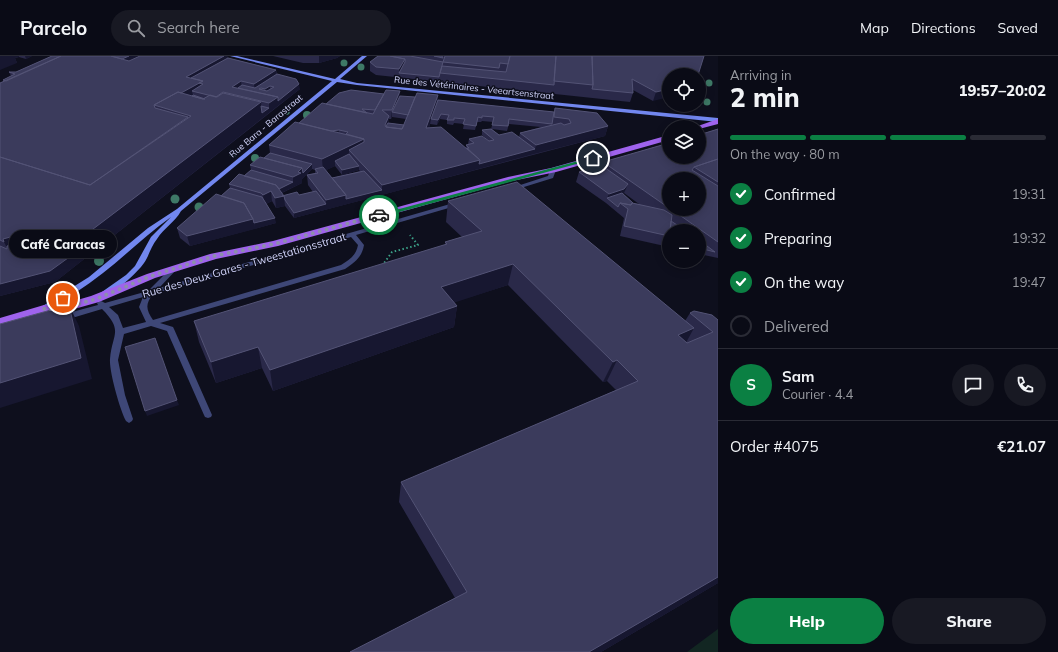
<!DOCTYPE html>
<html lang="en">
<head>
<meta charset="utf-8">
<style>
  :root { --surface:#0a0b16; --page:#181923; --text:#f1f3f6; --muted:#999ba1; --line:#2a2b35; --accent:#0b8043 }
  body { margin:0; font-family:Mulish,sans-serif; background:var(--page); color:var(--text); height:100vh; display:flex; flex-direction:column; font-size:15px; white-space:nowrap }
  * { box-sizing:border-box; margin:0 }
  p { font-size:13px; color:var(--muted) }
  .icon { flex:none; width:22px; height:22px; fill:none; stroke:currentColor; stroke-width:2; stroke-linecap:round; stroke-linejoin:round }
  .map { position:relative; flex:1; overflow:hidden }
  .details { display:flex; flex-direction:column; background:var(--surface); width:340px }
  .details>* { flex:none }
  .fabs { position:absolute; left:662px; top:12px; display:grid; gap:8px }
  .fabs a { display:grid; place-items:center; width:44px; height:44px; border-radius:50%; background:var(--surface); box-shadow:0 2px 10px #0003,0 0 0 1px var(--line); font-size:20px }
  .pin { position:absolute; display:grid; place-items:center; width:34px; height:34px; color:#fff; margin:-17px; border:2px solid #fff; border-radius:50%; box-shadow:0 1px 4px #0007 }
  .courier { position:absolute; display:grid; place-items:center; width:40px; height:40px; margin:-20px; border:3px solid #0b8043; border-radius:50%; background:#fff; color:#222; box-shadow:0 1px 5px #0007 }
  .bubble { position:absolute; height:28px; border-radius:14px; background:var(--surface); box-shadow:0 2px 10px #0003,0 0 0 1px var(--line); font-size:13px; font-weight:800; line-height:28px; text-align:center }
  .summary em { font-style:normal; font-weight:800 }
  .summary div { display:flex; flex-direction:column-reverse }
  .summary { display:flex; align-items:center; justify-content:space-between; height:68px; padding:0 12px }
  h1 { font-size:26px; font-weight:800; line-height:30px }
  .bar { display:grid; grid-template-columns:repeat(4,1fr); gap:6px 4px; align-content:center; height:48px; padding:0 12px }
  .bar i { height:5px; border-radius:3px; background:var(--line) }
  .bar .active { background:var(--accent) }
  .bar p { grid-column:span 4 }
  .line { display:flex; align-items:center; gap:10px; padding:0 12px; border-top:1px solid var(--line) }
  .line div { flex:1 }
  .round { display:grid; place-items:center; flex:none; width:42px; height:42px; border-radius:21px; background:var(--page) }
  ol { padding:0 12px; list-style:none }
  li { display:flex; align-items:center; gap:12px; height:44px }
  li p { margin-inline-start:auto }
  li .icon { padding:4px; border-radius:50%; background:var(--accent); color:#fff; stroke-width:4 }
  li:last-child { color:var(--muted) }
  li i { width:22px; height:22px; border:2px solid var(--line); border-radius:50% }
  .primary-button { display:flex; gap:8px; margin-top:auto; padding:8px 12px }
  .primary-button a { flex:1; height:46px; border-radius:24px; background:var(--accent); color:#fff; font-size:16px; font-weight:800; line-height:46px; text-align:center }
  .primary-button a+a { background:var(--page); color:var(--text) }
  header { display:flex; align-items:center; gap:24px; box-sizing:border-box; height:56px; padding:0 20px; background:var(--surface); border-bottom:1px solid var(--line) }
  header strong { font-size:19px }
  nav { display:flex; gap:22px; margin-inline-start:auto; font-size:14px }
  .search { width:280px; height:36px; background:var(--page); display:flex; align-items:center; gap:10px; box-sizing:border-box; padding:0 14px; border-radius:22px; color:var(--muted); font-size:15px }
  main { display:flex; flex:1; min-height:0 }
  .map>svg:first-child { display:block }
  .green { fill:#122622 }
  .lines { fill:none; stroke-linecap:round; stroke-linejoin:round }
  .path { stroke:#3ba288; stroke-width:2; stroke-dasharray:1.5 2.5; stroke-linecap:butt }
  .lane { fill:#3e4777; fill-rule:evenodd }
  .secondary { fill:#7287ef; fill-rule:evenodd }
  .primary { fill:#9f63ed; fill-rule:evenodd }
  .tree { fill:#3e7966 }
  .wall { fill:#2a2949; fill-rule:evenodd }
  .shaded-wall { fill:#171730 }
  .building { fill:#3b3b5c; stroke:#535375; fill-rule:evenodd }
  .route { fill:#0b8043 }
  .done { stroke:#8c8eac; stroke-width:4; stroke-dasharray:0 7.2 }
  .labels { text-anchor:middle; stroke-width:3; stroke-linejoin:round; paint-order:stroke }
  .far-street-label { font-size:9px; fill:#d0d3f9; stroke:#0e0f1d }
  .street-label { font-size:11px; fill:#d0d3f9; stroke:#0e0f1d }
</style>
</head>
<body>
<header>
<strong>Parcelo</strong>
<div class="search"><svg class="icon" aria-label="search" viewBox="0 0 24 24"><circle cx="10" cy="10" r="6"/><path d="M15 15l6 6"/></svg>Search here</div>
<nav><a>Map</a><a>Directions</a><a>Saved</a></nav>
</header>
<main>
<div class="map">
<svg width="718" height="596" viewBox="0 0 718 596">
  <rect width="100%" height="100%" fill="#0e0f1d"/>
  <path class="green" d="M718,573v23h-31z"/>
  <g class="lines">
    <path class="path" d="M382,210l10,-14 26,-7 -8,-10"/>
    <path class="lane" d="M553,112l3,2 -3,8 -42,13 -3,-2 40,-13 2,-6z
      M457,146l3,2 -1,1 -103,30 8,10c-2,12 -9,17 -19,24l-185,54 13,4 1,2 38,86 -1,2 -3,1 -3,-1 -1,-2 -37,-84 -16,-5 -27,8 -6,26 7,35 8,24 -1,2 -3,2 -3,-2c-6,-11 -17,-50 -16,-62 2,-25 14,-28 -8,-50l-30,9 -10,-3 -1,-2 4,-3 7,2 26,-7 -1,-2 4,-2 4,2 43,-12 24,-24h4l1,2 -18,19zM351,181l7,8c-2,11 -9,15 -17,20l-188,55c-7,-10 -8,-16 0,-26zM143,241l-4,10 7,15 -23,6 -5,-13 -9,-8z"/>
    <path class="secondary" d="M230,0h7l98,23 27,-23h5l-27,23 17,4 361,35v4l-361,-37 -20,-3 -156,129c-6,11 -17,17 -24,28 -6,7 -8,17 -13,24 -6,9 -33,35 -44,33l-1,-2 27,-19 9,-9 16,-29 20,-20c-24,17 -45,38 -68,56 -18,14 -37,26 -56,38h-6l-1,-2 1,-2 48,-30 59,-49 29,-19 155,-128z"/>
    <path class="primary" d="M718,63v5l-19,5v-2h-4z
      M669,79v5l-113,32 -44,9 -234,65 -62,13 -61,19 -56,24 -39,11h-16l-44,13v-8l44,-13h16l31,-9 56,-22 63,-20 63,-13 235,-64 43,-9z"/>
  </g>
  <g class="tree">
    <circle cx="344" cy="7" r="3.5"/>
    <circle cx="361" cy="11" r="3.5"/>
    <circle cx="709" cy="27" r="3.5"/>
    <circle cx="707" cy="46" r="3.5"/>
    <circle cx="286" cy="55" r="4"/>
    <circle cx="307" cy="59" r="4"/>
    <circle cx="233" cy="97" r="4"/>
    <circle cx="255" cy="102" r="4"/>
    <circle cx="175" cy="143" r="4.5"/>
    <circle cx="199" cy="151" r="4.5"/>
    <circle cx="99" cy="205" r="5"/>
  </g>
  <path class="wall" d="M0,0h32l-6,3 -7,-2 -4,1 2,5z
    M52,0h175l1,2 48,12 1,4 23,15 -245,193 -55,14v-213l3,-1v-2l8,-4 -2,-4h7z
    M273,0h67l-3,2 -18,5h-16z
    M378,0h326l-51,45 -20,-11v3l-3,9 -254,-27 -6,-4v-9z
    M400,35v5l15,1 23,-2v5l116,12 1,-4 53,18 -3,10 -311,82 -9,-12 -9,2 -4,-7 -6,3 10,19 -86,23 -10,-8 -3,-10 44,-32 9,-8 -1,-4 15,-8 7,-6 -1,-5 14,-7 6,-5 -1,-8 57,-41zM392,61l14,2 -2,6 -15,-2v-4h2zM440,63l7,1v4l6,1 1,-2 10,1 -1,5 12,1 2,-8h4l1,-1 11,1 -2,7 -9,1v5l7,6 -20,-2 -1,5 1,1h-3v3l-37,-20 1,-4 7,1zM509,68l32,3 -21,6 -1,4 -20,-2 -7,-6 15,2zM335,110l7,9 17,-5 1,1 -28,7 -6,-8zM312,113l3,1v3l-8,2 1,10 5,7 -14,3 -15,1 -2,-3 20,-10v-4z
    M718,73v129l-19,-4v-23h-30v16l-49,-11 4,-18 -18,-15 -30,-21 3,-10 22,-7 2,-3zM669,123l30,30h-30zM624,137l15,11 -6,-1 -10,-9z
    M448,145l237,120 5,-8 28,7v263l-117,69h-251l105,-54 -56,-96 2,-20 215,-92 -9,-9 -4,1 -95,-97 -54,17 3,4 -3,21 -181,64 -11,-23 -46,15 -17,-41 -5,-21 251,-76v-3l17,-5 -16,-15z"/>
  <path class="shaded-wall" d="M0,0h19v1l-4,1 2,5 -17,7z
    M25,0h7l-6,3z
    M129,0h14l-23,14 -2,-9z
    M224,0h3l2,10 -24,27 -13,-2 2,9 -36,6 28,-29z
    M319,0h21l-3,2 -18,5z
    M405,3l-1,9 -5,5v5v-9z
    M276,14l1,9 -16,9 1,5h-7l-1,-9z
    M241,25l1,8 -8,6 -2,-8z
    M299,28l1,5 -21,16 -1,-4z
    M270,30v4l-5,4v-5z
    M669,33v8l-16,4 3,-9z
    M400,35v9l-8,12v5l-1,2 1,-9z
    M438,39l-1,9 -6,15 -1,5 -5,13 1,-9z
    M278,41l1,8 -224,177 -55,14v-12l68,-26 -4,-7 197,-149 1,11 7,-5v-5z
    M441,58l-1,5 -3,6 1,-5z
    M389,60v9l-3,6 -1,-6z
    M608,70l-3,10 -71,18 2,-9z
    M339,74v9l-9,-8z
    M364,83v13l-15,-2v9l-14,2v5l-12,6 -1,-13z
    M535,93l-1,5 -152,41v-10l98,-25z
    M312,108v5l-10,10v4l-25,12v-5l16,-8v-5l9,-9z
    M359,110v4l-17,5v-5z
    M628,128l-4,9 -4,5h-13l2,-4z
    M382,134v5l-88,23v-5l32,-9v-4l20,-5z
    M271,135l1,10 -8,4 -1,-10z
    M284,140l1,10 -9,2 -1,-10z
    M275,162l1,5 -21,6 -1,-6z
    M253,163l2,10 -65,17 -3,-10z
    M18,179l9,17 -14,7 -9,-17 -1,-3z
    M513,208l-5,21 -70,23 3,-21z
    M69,249l10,21 13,53 -92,29v-25z
    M457,250l-3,21 -181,64 -3,-21z
    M694,272l-12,22 -4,-15z
    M258,291l4,21 -46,15 -5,-21z
    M617,304l-10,21 -4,1 10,-20z
    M177,344l2,5 -32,11 -2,-5z
    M718,521v6l-117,69h-12z"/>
  <path class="building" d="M52,0h9l-55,25 -3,-1 12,-6 -6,-2h7z
    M61,0h50l18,5 11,-5h84l-38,21 17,4 -22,12 -3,-1 -24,13 1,3 33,9 -98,68 -90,-28v-74z
    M111,0h18l-7,3z
    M378,0h12l15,3 -6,10 -23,-2 -6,-5z
    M390,0h20l33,6 -3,11 -1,4 -40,-4 6,-11v-3z
    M434,0h8l1,2z
    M445,0h65l-2,8 -8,-1 -1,5 -56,-6z
    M510,0h46l-2,29 -114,-12 2,-7 64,6z
    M556,0h36l1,29 -39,-4z
    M592,0h112l-6,19h-29v14l-13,3 -24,-13 1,14 -41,-4 1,-4z
    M228,2l48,12 -22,14 -13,-3 -9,6 46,10 -9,6 -46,-11 -7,5 -24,-6 11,-7 -4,-1 4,-2 -12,-3z
    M277,18l19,5 3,5 -21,17v-4l-40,-9 4,-3 13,3zM270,30l4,1 -7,4 -8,-2 2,-1 4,1z
    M351,34l33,4 -9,16 -13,-1 5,4 -41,-9 13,-11z
    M386,34l14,1 -8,19h-10l7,6 -4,9 1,2 16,2 15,-36 21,2 -12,33 15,-1 39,33 -98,25 -33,-35 15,-8v-3l-18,-5 2,-2 -9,-2 -8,1 -32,-8 23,-20 51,11z
    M178,36l25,7 7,-4 7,2 6,-4 38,9 -197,149 -46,-16 -15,4 1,3 -4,-2v-83l90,28 101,-69 -37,-11z
    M193,39l12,4h-2l-11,-3z
    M400,40l15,1 -7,18 -16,-3z
    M438,44l116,12 -2,12 -43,-5 -1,7 -16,-1 2,-8 -12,-1v2l-4,-1 -2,9 -13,-2 2,-5 -11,-1v2h-7l2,-5 -8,-1 -3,6 -7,-1z
    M261,50l8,2 -7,5z
    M555,52l42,5 11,13 -72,19 -16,-12 41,-10 3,2 7,-2 -2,-4 -15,-2z
    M295,66l69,17 -42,20 -53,-14z
    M388,67l16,2 -2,4 -16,-2v-1z
    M491,73l8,6 13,-3 23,17 -56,15 1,-4 -13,-12h2l-3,-3 8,-2 -5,-4 13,-3 7,5 5,-1 -12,-10z
    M718,73v30l-24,8 -2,3 26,16v56l-47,-33h28v-30h-30v29l-66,-46 66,-19v14h30v-22z
    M270,97l42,11 -9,9 -1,-5 -38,-10z
    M349,98l10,12 -17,4 -7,-9z
    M260,101l42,11 -4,4 3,1 -8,4 -43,-12z
    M718,103v23l-24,-15z
    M601,109l27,19 -4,5 -15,5 -30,-22z
    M323,111l23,28 -20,5 -19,-25 11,-2 -3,-4z
    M251,114l42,12 -14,7 -3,-4 -32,-9z
    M364,115l18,19 -36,9v-4l-14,-17z
    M239,118l37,11 8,11 -9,2 -4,-7 -8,4 -2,-2 -32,-9z
    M517,126l177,146 -16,7 9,8 26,-11 -23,-19 4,-2 18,4 6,5v257l-129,75h-239l117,-60 -66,-110 237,-101 -21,-21 -4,2 -100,-98 -72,23 16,19 -187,64 -12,-23 -47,15 -17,-41 253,-77 -2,-2 37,-11 -34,-30z
    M230,132l32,9 13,21 -21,5 -1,-4 -9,-16 -23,-7z
    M316,135l10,13 -32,9 -9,-13 -1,-4h-2l15,-4 2,3z
    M622,137l11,10h-1l-1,2 -11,-2 -2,4 -11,-9z
    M216,138l28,9 9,16 -66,17 -10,-8z
    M620,147l11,2 1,-2 32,7 8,5 -2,16h-1v5l-45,-10 4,-17z
    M671,165l15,10h-16z
    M699,184l16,12 -16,-4z
    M22,186l46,16 -18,13 -50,13v-38l7,3v-3z
    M69,249l12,53 -81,25v-59z
    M155,282l22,62 -32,11 -20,-64z"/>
  <path class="route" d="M593,101l2,2 -214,58 -4,-2z"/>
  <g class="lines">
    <path class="done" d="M63,242l-19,11h16l36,-10 55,-23 63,-20 60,-12 105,-29"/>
  </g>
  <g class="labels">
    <g class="far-street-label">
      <text transform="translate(474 32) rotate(6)" y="3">Rue des Vétérinaires - Veeartsenstraat</text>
      <text transform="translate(266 70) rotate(-40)" y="3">Rue Bara - Barastraat</text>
    </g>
    <g class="street-label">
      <text transform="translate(244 209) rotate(-16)" y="4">Rue des Deux Gares - Tweestationsstraat</text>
    </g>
  </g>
</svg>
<div class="fabs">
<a><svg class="icon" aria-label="locate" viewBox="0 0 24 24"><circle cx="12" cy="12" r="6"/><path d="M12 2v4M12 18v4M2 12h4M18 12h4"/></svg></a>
<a><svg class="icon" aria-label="layers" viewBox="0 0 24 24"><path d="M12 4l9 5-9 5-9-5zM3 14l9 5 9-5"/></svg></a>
<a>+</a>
<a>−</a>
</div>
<div class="pin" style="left:63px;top:242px;background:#ea580c"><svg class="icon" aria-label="bag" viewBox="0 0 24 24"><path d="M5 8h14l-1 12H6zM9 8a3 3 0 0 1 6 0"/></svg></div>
<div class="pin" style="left:593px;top:102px;background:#1f2937"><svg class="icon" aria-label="home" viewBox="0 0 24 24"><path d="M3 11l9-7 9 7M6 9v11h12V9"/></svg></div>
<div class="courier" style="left:379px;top:159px"><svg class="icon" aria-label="car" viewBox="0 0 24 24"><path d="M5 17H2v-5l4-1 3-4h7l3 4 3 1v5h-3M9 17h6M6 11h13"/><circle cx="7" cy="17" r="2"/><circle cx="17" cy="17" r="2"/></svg></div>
<div class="bubble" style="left:9px;top:174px;width:108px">Café Caracas</div>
</div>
<section class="details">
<div class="summary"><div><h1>2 min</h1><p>Arriving in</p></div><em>19:57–20:02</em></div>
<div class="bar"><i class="active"></i><i class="active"></i><i class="active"></i><i></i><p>On the way · 80 m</p></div>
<ol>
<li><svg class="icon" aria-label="check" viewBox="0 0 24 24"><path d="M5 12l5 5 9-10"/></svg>Confirmed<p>19:31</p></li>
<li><svg class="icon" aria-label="check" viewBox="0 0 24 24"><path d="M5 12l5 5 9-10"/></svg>Preparing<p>19:32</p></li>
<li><svg class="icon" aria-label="check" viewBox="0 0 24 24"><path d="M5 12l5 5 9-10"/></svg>On the way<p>19:47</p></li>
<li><i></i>Delivered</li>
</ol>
<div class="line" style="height:72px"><b class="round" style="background:var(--accent);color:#fff">S</b><div><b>Sam</b><p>Courier · 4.4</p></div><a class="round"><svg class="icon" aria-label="chat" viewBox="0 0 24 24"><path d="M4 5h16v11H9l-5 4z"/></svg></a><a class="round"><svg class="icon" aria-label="phone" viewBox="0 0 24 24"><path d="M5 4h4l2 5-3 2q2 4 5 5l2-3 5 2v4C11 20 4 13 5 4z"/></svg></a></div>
<div class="line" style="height:52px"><div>Order #4075</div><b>€21.07</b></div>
<div class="primary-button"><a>Help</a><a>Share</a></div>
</section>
</main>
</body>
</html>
